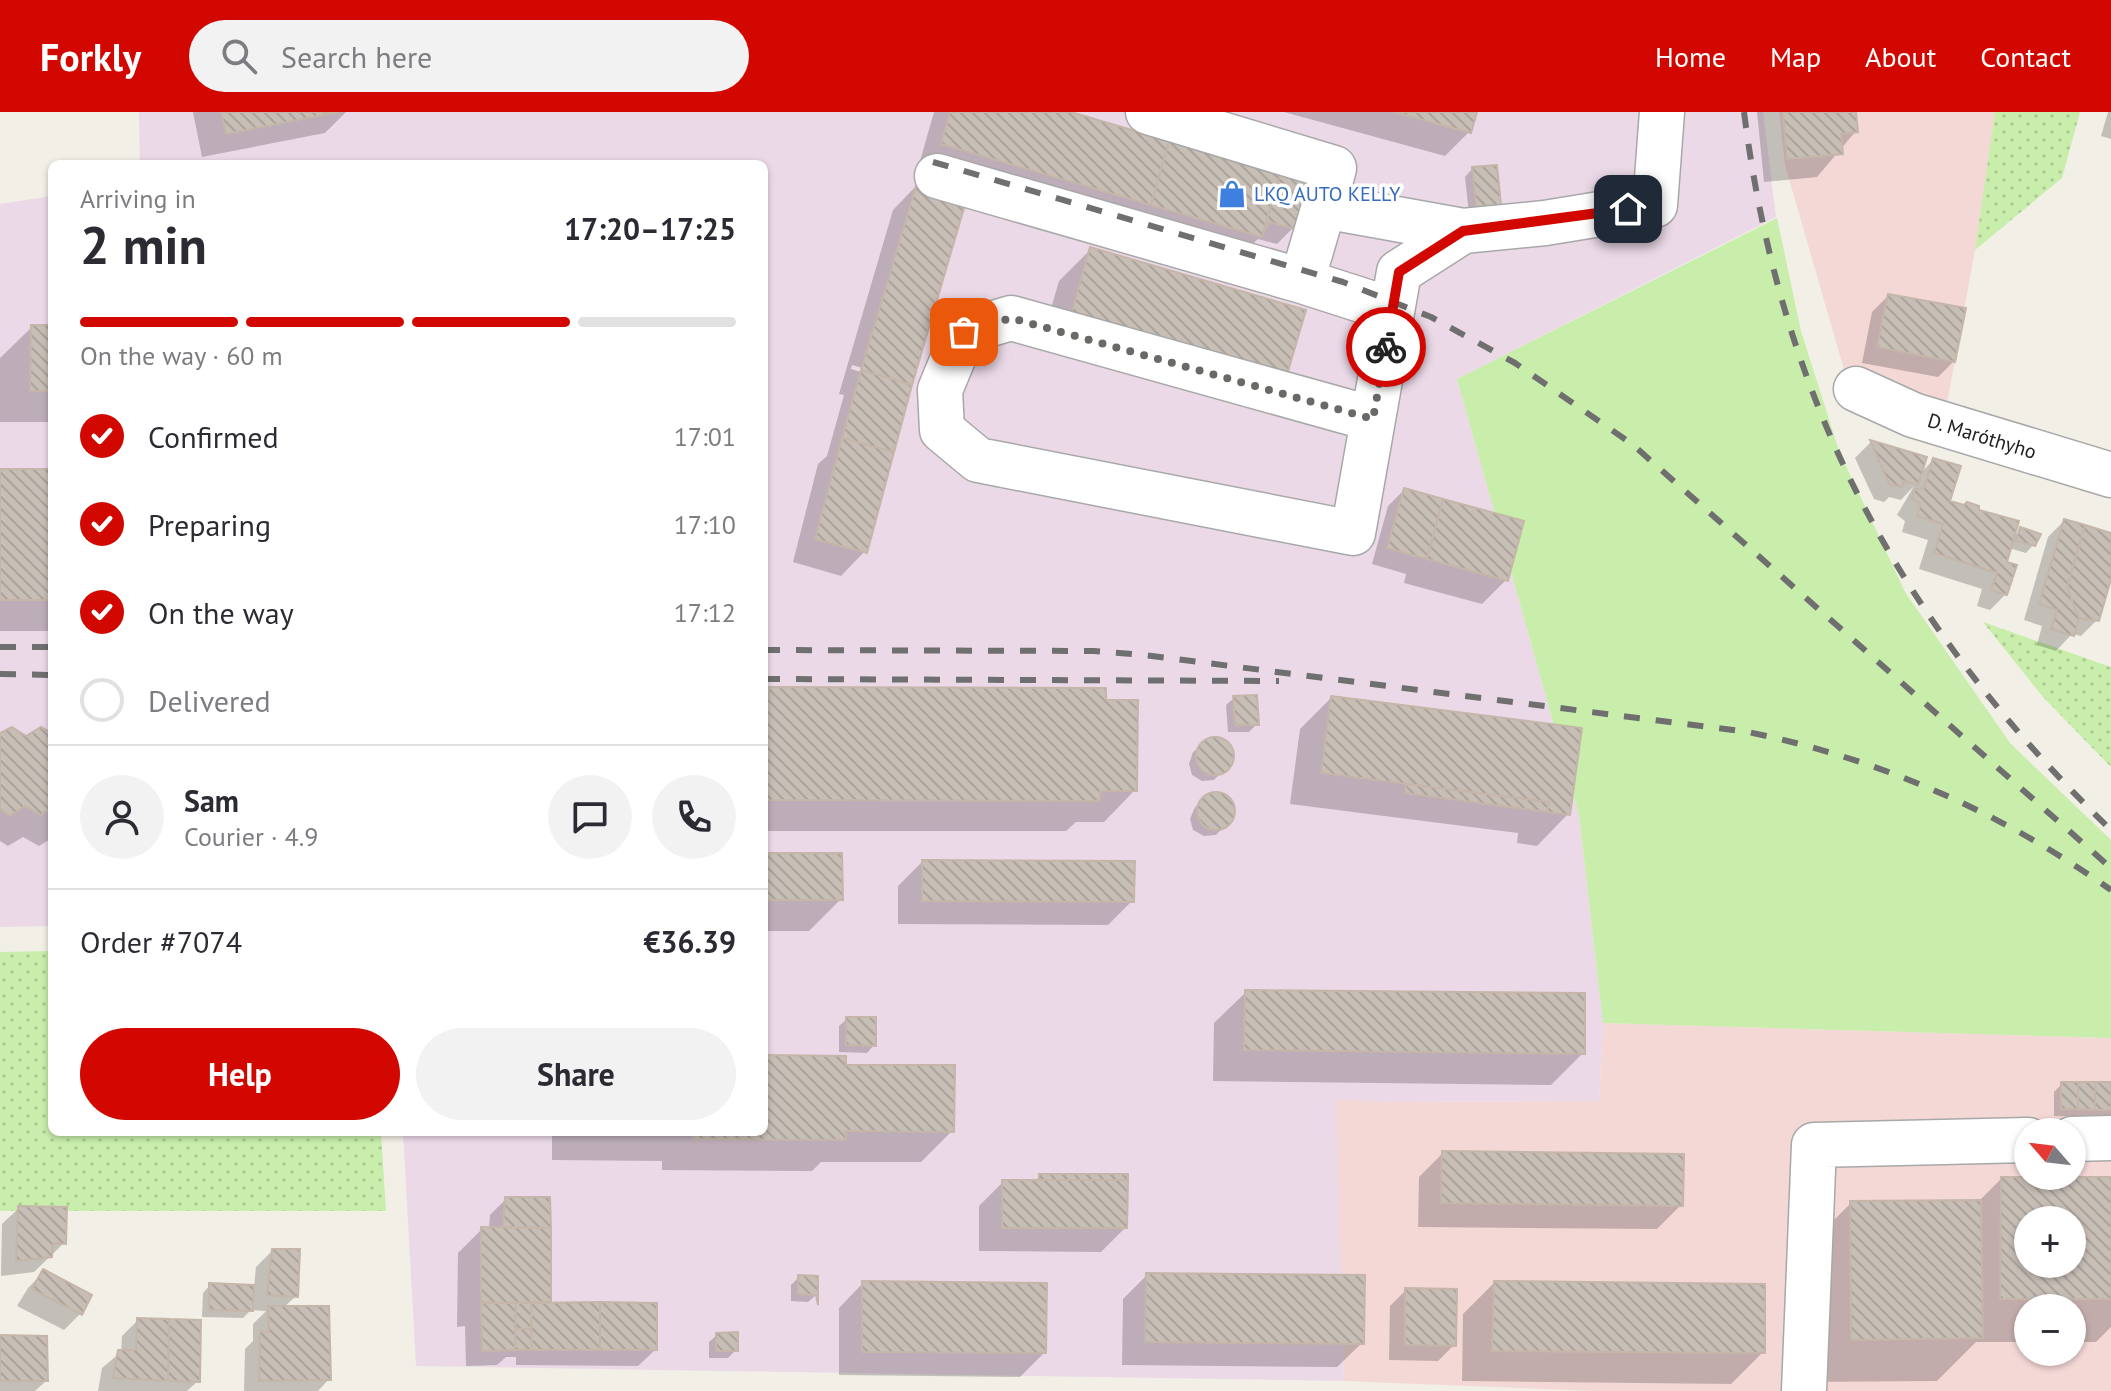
<!DOCTYPE html>
<html lang="en">
<head>
<meta charset="utf-8">
<style>
  :root { --surface:#fff; --page:#f2f2f3; --text:#2b2b33; --muted:#7c7c81; --line:#e1e1e2; --accent:#d20800 }
  body { margin:0; font-family:"PT Sans",sans-serif; background:var(--page); color:var(--text); height:100vh; display:flex; flex-direction:column; font-size:30px; white-space:nowrap }
  * { box-sizing:border-box; margin:0 }
  p { font-size:26px; color:var(--muted) }
  .icon { flex:none; width:44px; height:44px; fill:none; stroke:currentColor; stroke-width:2; stroke-linecap:round; stroke-linejoin:round }
  .map { position:relative; flex:1; overflow:hidden }
  .details { position:absolute; left:48px; top:48px; width:720px; height:976px; display:flex; flex-direction:column; background:var(--surface); border-radius:12px; box-shadow:0 2px 6px #0004 }
  .details>* { flex:none }
  .needle { width:52px; rotate:298deg }
  .tools { position:absolute; left:2014px; top:1006px; display:grid; gap:16px }
  .tools a { display:grid; place-items:center; width:72px; height:72px; border-radius:50%; background:var(--surface); box-shadow:0 2px 6px #0004; font-size:40px }
  .pin { position:absolute; display:grid; place-items:center; width:68px; height:68px; color:#fff; margin:-34px; border-radius:16px; box-shadow:0 4px 12px #0006 }
  .courier { position:absolute; display:grid; place-items:center; width:80px; height:80px; margin:-40px; border:6px solid #d20800; border-radius:50%; background:#fff; color:#222; box-shadow:0 2px 10px #0007 }
  .summary em { font-style:normal; font-weight:800 }
  .summary div { display:flex; flex-direction:column-reverse }
  .summary { display:flex; align-items:center; justify-content:space-between; height:136px; padding:0 32px }
  h1 { font-size:52px; font-weight:800; line-height:60px }
  .bar { display:grid; grid-template-columns:repeat(4,1fr); gap:12px 8px; align-content:center; height:96px; padding:0 32px }
  .bar i { height:10px; border-radius:6px; background:var(--line) }
  .bar .selected { background:var(--accent) }
  .bar p { grid-column:span 4 }
  .line { display:flex; align-items:center; gap:20px; padding:0 32px; border-top:2px solid var(--line) }
  .line div { flex:1 }
  .round { display:grid; place-items:center; flex:none; width:84px; height:84px; border-radius:42px; background:var(--page) }
  ol { padding:0 32px; list-style:none }
  li { display:flex; align-items:center; gap:24px; height:88px }
  li p { margin-inline-start:auto }
  li .icon { padding:8px; border-radius:50%; background:var(--accent); color:#fff; stroke-width:4 }
  li:last-child { color:var(--muted) }
  li i { width:44px; height:44px; border:4px solid var(--line); border-radius:50% }
  .button { display:flex; gap:16px; margin-top:auto; padding:16px 32px }
  .button a { flex:1; height:92px; border-radius:48px; background:var(--accent); color:#fff; font-size:32px; font-weight:800; line-height:92px; text-align:center }
  .button a+a { background:var(--page); color:var(--text) }
  header { display:flex; align-items:center; gap:48px; box-sizing:border-box; height:112px; padding:0 40px; background:var(--accent); color:#fff }
  header strong { font-size:38px }
  nav { display:flex; gap:44px; margin-inline-start:auto; font-size:28px }
  .search { width:560px; height:72px; background:var(--page); display:flex; align-items:center; gap:20px; box-sizing:border-box; padding:0 28px; border-radius:44px; color:var(--muted); font-size:30px }
  .map>svg:first-child { display:block }
  .commercial { fill:#f3d8d6; fill-rule:evenodd }
  .industrial { fill:#ebd9e7 }
  .grass { fill:#c9eeab }
  .garden { fill:url(#garden-dots) }
  .shadow { fill:#0003; fill-rule:evenodd }
  .building { fill:url(#building-back-hatch); stroke:#c5b6a9; stroke-width:2; fill-rule:evenodd }
  .lines { fill:none; stroke-linecap:round; stroke-linejoin:round }
  .minor-casing { stroke:#a8a8a8; stroke-width:47 }
  .minor { stroke:#fff; stroke-width:44 }
  .rail { stroke:#6f6f6f; stroke-width:6; stroke-dasharray:16 16; stroke-linecap:butt }
  .done { stroke:#6a6966; stroke-width:8; stroke-dasharray:0 14.4 }
  .route { stroke:#d20800; stroke-width:10 }
  .labels { text-anchor:middle; stroke-width:7; stroke-linejoin:round; paint-order:stroke }
  .shop-label { font-size:20px; fill:#366cbe; stroke:#fff; text-anchor:start }
  .street-label { font-size:20px; fill:#212121; stroke:#fff }
</style>
</head>
<body>
<header>
<strong>Forkly</strong>
<div class="search"><svg class="icon" aria-label="search" viewBox="0 0 24 24"><circle cx="10" cy="10" r="6"/><path d="M15 15l6 6"/></svg>Search here</div>
<nav><a>Home</a><a>Map</a><a>About</a><a>Contact</a></nav>
</header>
<div class="map">
<svg width="2111" height="1279" viewBox="0 0 2111 1279">
  <defs>
    <pattern id="garden-dots" width="8" height="8" patternUnits="userSpaceOnUse" patternTransform="scale(2)"><rect width="8" height="8" fill="#c9eeab"/><path d="M2 2h.1M6 6h.1" fill="none" stroke="#accc93" stroke-width="1.8" stroke-linecap="round"/></pattern>
    <pattern id="building-back-hatch" width="6" height="6" patternUnits="userSpaceOnUse" patternTransform="scale(2)"><rect width="6" height="6" fill="#c7beb6"/><path d="M-1 5l2 2M0 0l6 6M5-1l2 2" fill="none" stroke="#aba39c"/></pattern>
  </defs>
  <rect width="100%" height="100%" fill="#f2efe7"/>
  <path class="commercial" d="M1779,0h216l-20,138 -29,159 -99,-29 -62,-215z
    M1603,911l508,15v353h-515l-252,-10 -9,-283 57,4 207,-1zM2028,1020h44v44h-44zM2028,1108h44v44h-44zM2028,1196h44v44h-44z"/>
  <path class="industrial" d="M139,0h1624l13,105 -319,162 122,436 24,208 -4,78 -207,1 -56,-3 8,282 -928,-15 -13,-234h361v-968h-624z
    M52,84v730l-52,1v-723z"/>
  <path class="grass" d="M1777,106l24,113 38,120 66,141 105,151 101,97v198l-508,-15 -24,-208 -122,-436z"/>
  <path class="garden" d="M1995,0h85l-18,66 -87,72z
    M1983,510l128,45v100l-68,-70z
    M52,839v181h329l5,79h-386v-259z"/>
  <path class="shadow" d="M193,0h153l-21,21 -123,24z
    M934,0h130l229,116 -16,16 -19,-5 -22,21 -318,-92z
    M1284,0h191l-6,20 -24,24z
    M1757,0h97l2,19 -39,46 -53,5z
    M2108,0h3v27l-10,-3z
    M1472,57l27,35 -8,7 -22,3 -4,-37z
    M917,73l-7,199 -45,167 -24,25 -48,-14 25,-98 9,-8 17,-61 -5,-1 54,-184zM852,253l45,13v5l-46,-14z
    M1091,137l212,62 -263,35 19,-65z
    M1888,184l66,65 -16,16 -76,-14 10,-51z
    M32,215h20v95h-52v-64z
    M1871,330l49,32 13,-14 15,43 30,9 34,26 8,-8 13,15 -7,8 -17,-5 -4,15 1,31 -16,16 -13,-4 5,-17 -63,-20 9,-29 -26,-8 3,-11 -8,-6 17,-29 -13,14 -12,-3 -5,5 -10,-3 -19,-41z
    M0,359h52v160h-52z
    M1404,378l102,90 -24,24 -78,-21 2,-9 -34,-10 16,-58z
    M2064,409l47,14v37l-14,48 -16,16 -9,-2 -16,17 -19,-6 5,-19 -18,-6 24,-83z
    M770,577l334,13 31,88 -31,32h-28l-10,9h-302v-135z
    M1234,586l23,26 -8,8h-21l-2,-27z
    M1331,586l249,31 -12,85 -31,32 -20,-3 1,-10 -228,-29 10,-75z
    M52,623v103l-13,8 -16,-9 -15,9 -8,-5v-105z
    M1212,626l12,3 7,9v13l-17,17 -12,1 -10,-6 -3,-11 4,-12z
    M1214,682l12,2 7,10 -1,12 -16,17 -12,1 -11,-6 -3,-11 5,-12z
    M764,743l77,44 -32,32h-45z
    M922,750l210,39 -24,24 -210,-1v-38z
    M1246,880l337,61 -32,32 -338,-4 1,-58z
    M847,907l27,26 -7,8 -28,-1v-26z
    M764,945l80,9 108,65 -31,31h-100l-9,9 -150,-1v-9l-110,-1v-28h212z
    M2062,972h49v33l-57,-1v-24z
    M1443,1041l238,52 -24,24 -239,-2 1,-50z
    M1040,1064l85,52 -24,24 -122,-1v-45l24,-24h31z
    M2001,1067h110v148l-15,15h-24v-34h-44v34h-52l-39,39 -129,1 -1,-135 44,-44 127,-1zM2028,1108h44v44h-44z
    M506,1087h42l1,102 -4,4 110,45 -17,16 -122,-1v-8h-10l-9,8 -31,1 -1,-40 -8,1 1,-74 24,-24h7l1,-14z
    M19,1096l45,35 -30,29 -33,4 1,-52z
    M272,1139l24,45 -13,12 46,71 -11,12h-74l1,-42 8,-8v-17l13,-13 -15,-1 -8,8 -41,-1 1,-24 7,-8 44,2 2,-20z
    M44,1160l36,42 -16,16 -47,-24 11,-18z
    M1147,1163l215,68 -25,24 -215,-2 1,-66z
    M799,1165l17,18 -8,7 -17,-1v-16z
    M863,1171l181,70 -24,24 -181,-2v-67z
    M1494,1171l269,69 -32,32 -269,-3 1,-67z
    M1406,1178l48,55 -16,16 -49,-1 1,-54z
    M138,1208l60,61 -11,10h-89l4,-23 19,-16 1,-16z
    M717,1223l19,15 -8,8h-19v-16z
    M0,1225l46,44 -11,10h-35z"/>
  <path class="building" d="M221,0h118l-113,22z
    M950,0h121l98,29 -18,64 -210,-61z
    M1394,0h83l-6,21z
    M1783,0h73l2,20 -17,2 2,20 -56,5z
    M1169,29l111,32 -18,64 -111,-32z
    M1497,53l4,40 -25,2 -4,-40z
    M1280,61l28,7 -13,49 -26,-7 -7,15z
    M917,71l50,15 -55,187 -51,-15z
    M1090,135l216,63 -20,68 -215,-63z
    M1888,182l78,14 -11,54 -78,-15z
    M31,213h21v66h-22z
    M861,258l51,15 -18,67 -52,-14z
    M842,326l52,14 -27,101 -52,-14z
    M1870,328l57,17 -9,28 -14,-4 -2,6 -13,-3z
    M1933,346l28,8 -11,35 14,4 3,-3 12,4v4l40,11 -12,41 10,3 -10,30 -16,-5 6,-17 -63,-20 9,-29 -26,-8 3,-12 -8,-6 2,-8 10,-2z
    M0,357h52v131h-52z
    M1404,376l39,11 -16,60 -40,-11z
    M1443,387l81,22 -16,60 -81,-22z
    M2064,407l21,6 -18,62 12,31 -5,18 -23,-7 6,-19 -18,-6z
    M2085,413l26,8v46l-12,42 -20,-3 -12,-31z
    M2020,415l21,7 -6,12 -19,-5z
    M769,575l337,1v12h32l-1,91h-37v10l-335,-1 -1,-103h5z
    M1257,583l2,30h-24l-2,-29z
    M1331,584l251,32 -12,87 -23,-3 2,-10 -228,-29z
    M12,615l14,9 15,-9 11,6v76l-11,6 -16,-9 -15,10 -10,-7v-76z
    M1196 644a19 19 0 1 1 38 0a19 19 0 1 1-38 0Z
    M1406,672l143,18 -2,10 -142,-19z
    M1197 699a19 19 0 1 1 38 0a19 19 0 1 1-38 0Z
    M764,741h78l1,47h-79z
    M922,748l213,1 -1,41 -212,-1z
    M1245,878l340,3v61l-341,-4z
    M846,905h30v29l-30,-1z
    M764,943l82,1v9h109l-1,67 -109,-1 1,9 -153,-1 -1,-7h72z
    M2061,970h17v27h-17z
    M2078,970h17v28l-17,-1z
    M2095,970h16v28h-16z
    M1442,1039l242,3 -1,52 -242,-3z
    M1039,1062h89v6h-89z
    M2001,1065h110v122h-111zM2028,1108h44v44h-44z
    M1002,1068h126l-1,48h-125z
    M505,1085h45l1,31 -48,-1z
    M1981,1088l2,138 -132,2 -1,-139z
    M18,1094l49,1 -1,37 -13,-1 -1,14 -36,4z
    M481,1115l70,1v74l-70,1z
    M272,1137h28l-2,48 -31,-2z
    M43,1157l49,26 -10,20 -50,-26z
    M1146,1161l219,2 -1,69 -219,-2z
    M798,1163l20,1v29l-2,-10 -18,-1z
    M862,1169l185,2 -1,70 -184,-1z
    M1494,1169l271,3v69l-273,-2z
    M209,1171l45,2 -1,26 -44,-1z
    M1405,1176l52,1 -1,57 -51,-1z
    M600,1190l57,1v47h-57z
    M600,1190v48h-68l-1,-47z
    M481,1191h35l-1,47 -33,1z
    M516,1191h15v26h-16z
    M268,1194h61l2,74 -72,1 1,-50 9,1z
    M137,1206l32,1 -1,62 -55,-3 5,-28h18z
    M169,1207l32,1 -1,62 -32,-1z
    M515,1217h16l1,21h-17z
    M738,1220v19h-22v-18z
    M0,1223l47,1 1,45h-48z"/>
  <g class="lines">
    <defs>
      <path id="minor" d="M1148,0l186,56 -10,38 139,25 82,-8 110,-18 7,-93
        M937,64l365,105 22,-75
        M1302,169l90,29
        M1856,277l57,26 198,60
        M1373,307l-362,-101 -47,14 -24,58 2,40 36,30 375,73 46,-261 64,-41
        M2072,1027l39,-1
        M1804,1279l10,-246 214,-5"/>
    </defs>
    <use href="#minor" class="minor-casing"/>
    <use href="#minor" class="minor"/>
    <path class="rail" d="M1744,0c37,292 157,514 367,718
      M933,50l410,120 88,35 84,46 117,81 479,424
      M0,535h52
      M764,538l330,1 50,4 604,77c132,27 253,80 363,158
      M0,562l52,1
      M764,567l515,2"/>
  </g>
  <g class="lines">
    <path class="done" d="M964,220l47,-14 362,101 13,-72"/>
    <path class="route" d="M1386,235l13,-75 64,-41 165,-22"/>
  </g>
  <defs>
    <symbol id="shop-bare" viewBox="-9 -9 18 18"><path d="M-5-2.5h2.3a2.7 3.5 0 0 1 5.4 0H5L5.5 6h-11ZM-1.5-2.5h3a1.5 2.3 0 0 0-3 0Z" fill="#3f7fe0" stroke="#fff" stroke-width="2.5" paint-order="stroke"/></symbol>
  </defs>
  <g fill-rule="evenodd">
    <use href="#shop-bare" x="1212" y="62" width="40" height="40"/>
  </g>
  <g class="labels">
    <g class="shop-label">
      <text x="1254" y="89">LKQ AUTO KELLY</text>
    </g>
    <g class="street-label">
      <text transform="translate(1982 324) rotate(17)" y="7">D. Maróthyho</text>
    </g>
  </g>
</svg>
<div class="tools">
<a><svg class="needle" viewBox="-14 -14 28 28"><path d="M0-13l5 13h-10z" fill="#e53935"/><path d="M0 13l5-13h-10z" fill="#7c7c81"/></svg></a>
<a>+</a>
<a>−</a>
</div>
<div class="pin" style="left:964px;top:220px;background:#ea580c"><svg class="icon" aria-label="bag" viewBox="0 0 24 24"><path d="M5 8h14l-1 12H6zM9 8a3 3 0 0 1 6 0"/></svg></div>
<div class="pin" style="left:1628px;top:97px;background:#1f2937"><svg class="icon" aria-label="home" viewBox="0 0 24 24"><path d="M3 11l9-7 9 7M6 9v11h12V9"/></svg></div>
<div class="courier" style="left:1386px;top:235px"><svg class="icon" aria-label="bike" viewBox="0 0 24 24"><circle cx="6" cy="16" r="4"/><circle cx="18" cy="16" r="4"/><path d="M6 16l4-8h5l3 8M10 8l3 8H6M13 5h3"/></svg></div>
<section class="details">
<div class="summary"><div><h1>2 min</h1><p>Arriving in</p></div><em>17:20–17:25</em></div>
<div class="bar"><i class="selected"></i><i class="selected"></i><i class="selected"></i><i></i><p>On the way · 60 m</p></div>
<ol>
<li><svg class="icon" aria-label="check" viewBox="0 0 24 24"><path d="M5 12l5 5 9-10"/></svg>Confirmed<p>17:01</p></li>
<li><svg class="icon" aria-label="check" viewBox="0 0 24 24"><path d="M5 12l5 5 9-10"/></svg>Preparing<p>17:10</p></li>
<li><svg class="icon" aria-label="check" viewBox="0 0 24 24"><path d="M5 12l5 5 9-10"/></svg>On the way<p>17:12</p></li>
<li><i></i>Delivered</li>
</ol>
<div class="line" style="height:144px"><a class="round"><svg class="icon" aria-label="person" viewBox="0 0 24 24"><circle cx="12" cy="8" r="4"/><path d="M4 21q1-7 8-7t8 7"/></svg></a><div><b>Sam</b><p>Courier · 4.9</p></div><a class="round"><svg class="icon" aria-label="chat" viewBox="0 0 24 24"><path d="M4 5h16v11H9l-5 4z"/></svg></a><a class="round"><svg class="icon" aria-label="phone" viewBox="0 0 24 24"><path d="M5 4h4l2 5-3 2q2 4 5 5l2-3 5 2v4C11 20 4 13 5 4z"/></svg></a></div>
<div class="line" style="height:104px"><div>Order #7074</div><b>€36.39</b></div>
<div class="button"><a>Help</a><a>Share</a></div>
</section>
</div>
</body>
</html>
